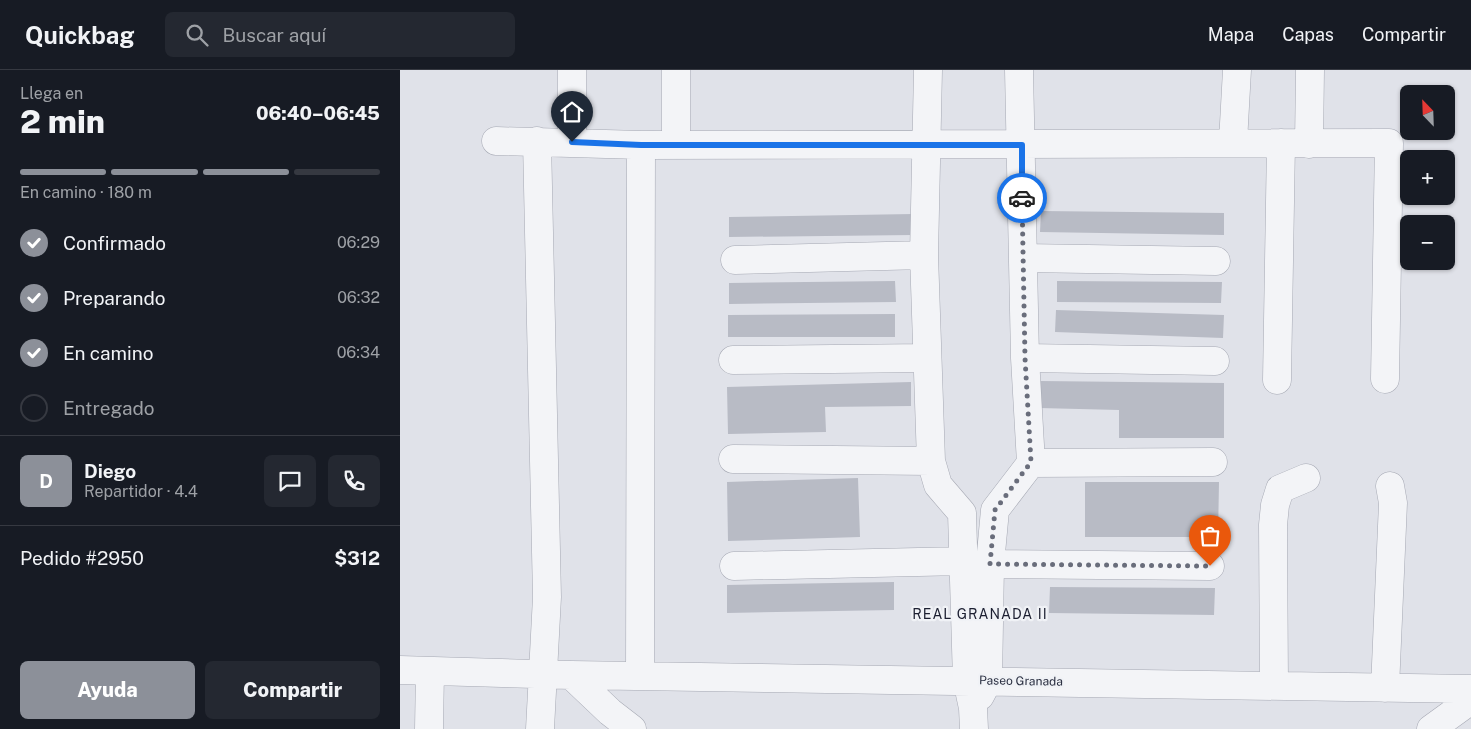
<!DOCTYPE html>
<html lang="es">
<head>
<meta charset="utf-8">
<style>
  :root { --surface:#171b24; --page:#242831; --text:#f1f3f6; --muted:#9ea1a6; --line:#363941; --accent:#8c9099 }
  body { margin:0; font-family:"Public Sans",sans-serif; background:var(--page); color:var(--text); height:100vh; display:flex; flex-direction:column; font-size:19px; white-space:nowrap }
  * { box-sizing:border-box; margin:0 }
  p { font-size:16px; color:var(--muted) }
  .icon { flex:none; width:28px; height:28px; fill:none; stroke:currentColor; stroke-width:2; stroke-linecap:round; stroke-linejoin:round }
  .map { position:relative; flex:1; overflow:hidden }
  .details { display:flex; flex-direction:column; background:var(--surface); width:400px }
  .details>* { flex:none }
  .needle { width:32px; rotate:337deg }
  .tools { position:absolute; left:1000px; top:15px; display:grid; gap:10px }
  .tools a { display:grid; place-items:center; width:55px; height:55px; border-radius:8px; background:var(--surface); box-shadow:0 1px 4px #0004; font-size:25px }
  .pin { position:absolute; display:grid; place-items:center; width:42px; height:42px; color:#fff; margin:-51px -21px; border-radius:50% 50% 50% 0; rotate:-45deg; box-shadow:0 0 5px #0007 }
  .pin .icon { rotate:45deg }
  .courier { position:absolute; display:grid; place-items:center; width:50px; height:50px; margin:-25px; border:4px solid #1a73e8; border-radius:50%; background:#fff; color:#222; box-shadow:0 1px 6px #0007 }
  .headline em { font-style:normal; font-weight:800 }
  .headline div { display:flex; flex-direction:column-reverse }
  .headline { display:flex; align-items:center; justify-content:space-between; height:85px; padding:0 20px }
  h1 { font-size:32px; font-weight:800; line-height:38px }
  .bar { display:grid; grid-template-columns:repeat(4,1fr); gap:8px 5px; align-content:center; height:60px; padding:0 20px }
  .bar i { height:6px; border-radius:4px; background:var(--line) }
  .bar .on { background:var(--accent) }
  .bar p { grid-column:span 4 }
  .line { display:flex; align-items:center; gap:12px; padding:0 20px; border-top:1px solid var(--line) }
  .line div { flex:1 }
  .round { display:grid; place-items:center; flex:none; width:52px; height:52px; border-radius:8px; background:var(--page) }
  ol { padding:0 20px; list-style:none }
  li { display:flex; align-items:center; gap:15px; height:55px }
  li p { margin-inline-start:auto }
  li .icon { padding:5px; border-radius:50%; background:var(--accent); color:#fff; stroke-width:4 }
  li:last-child { color:var(--muted) }
  li i { width:28px; height:28px; border:2px solid var(--line); border-radius:50% }
  .cta { display:flex; gap:10px; margin-top:auto; padding:10px 20px }
  .cta a { flex:1; height:58px; border-radius:8px; background:var(--accent); color:#fff; font-size:20px; font-weight:800; line-height:58px; text-align:center }
  .cta a+a { background:var(--page); color:var(--text) }
  header { display:flex; align-items:center; gap:30px; box-sizing:border-box; height:70px; padding:0 25px; background:var(--surface); border-bottom:1px solid var(--line) }
  header strong { font-size:24px }
  nav { display:flex; gap:28px; margin-inline-start:auto; font-size:18px }
  .search { width:350px; height:45px; background:var(--page); display:flex; align-items:center; gap:12px; box-sizing:border-box; padding:0 18px; border-radius:8px; color:var(--muted); font-size:19px }
  main { display:flex; flex:1; min-height:0 }
  .map>svg:first-child { display:block }
  .building { fill:#b8bbc5 }
  .lines { fill:none; stroke-linecap:round; stroke-linejoin:round }
  .minor-casing { stroke:#a5a8b3; stroke-width:29 }
  .minor { stroke:#f3f4f7; stroke-width:28 }
  .done { stroke:#696d7b; stroke-width:5; stroke-dasharray:0 9 }
  .route { stroke:#1a73e8; stroke-width:6 }
  .labels { text-anchor:middle; stroke-width:4.5; stroke-linejoin:round; paint-order:stroke }
  .street-label { font-size:12px; fill:#292e40; stroke:#f0f2f6 }
  .neighbourhood-label { font-size:14px; letter-spacing:1px; fill:#1c1f31; stroke:#f0f2f6 }
</style>
</head>
<body>
<header>
<strong>Quickbag</strong>
<div class="search"><svg class="icon" aria-label="search" viewBox="0 0 24 24"><circle cx="10" cy="10" r="6"/><path d="M15 15l6 6"/></svg>Buscar aquí</div>
<nav><a>Mapa</a><a>Capas</a><a>Compartir</a></nav>
</header>
<main>
<section class="details">
<div class="headline"><div><h1>2 min</h1><p>Llega en</p></div><em>06:40–06:45</em></div>
<div class="bar"><i class="on"></i><i class="on"></i><i class="on"></i><i></i><p>En camino · 180 m</p></div>
<ol>
<li><svg class="icon" aria-label="check" viewBox="0 0 24 24"><path d="M5 12l5 5 9-10"/></svg>Confirmado<p>06:29</p></li>
<li><svg class="icon" aria-label="check" viewBox="0 0 24 24"><path d="M5 12l5 5 9-10"/></svg>Preparando<p>06:32</p></li>
<li><svg class="icon" aria-label="check" viewBox="0 0 24 24"><path d="M5 12l5 5 9-10"/></svg>En camino<p>06:34</p></li>
<li><i></i>Entregado</li>
</ol>
<div class="line" style="height:90px"><b class="round" style="background:var(--accent);color:#fff">D</b><div><b>Diego</b><p>Repartidor · 4.4</p></div><a class="round"><svg class="icon" aria-label="chat" viewBox="0 0 24 24"><path d="M4 5h16v11H9l-5 4z"/></svg></a><a class="round"><svg class="icon" aria-label="phone" viewBox="0 0 24 24"><path d="M5 4h4l2 5-3 2q2 4 5 5l2-3 5 2v4C11 20 4 13 5 4z"/></svg></a></div>
<div class="line" style="height:65px"><div>Pedido #2950</div><b>$312</b></div>
<div class="cta"><a>Ayuda</a><a>Compartir</a></div>
</section>
<div class="map">
<svg width="1071" height="659" viewBox="0 0 1071 659">
  <rect width="100%" height="100%" fill="#e0e2e9"/>
  <path class="building" d="M641,141l183,2v22l-184,-3z
    M513,144v21l-184,2v-20z
    M495,211l1,21 -167,2v-21z
    M657,211l165,1 -1,21 -164,-1z
    M656,240l168,5 -1,23 -168,-6z
    M495,244v23h-167v-22z
    M640,311l184,2v55h-105v-28l-80,-2z
    M511,312v24l-86,1 1,25 -98,2 -1,-47z
    M458,408l2,59 -132,4 -1,-59z
    M685,412h134l-1,55h-133z
    M494,512v28l-167,3v-28z
    M650,517l165,1 -1,27 -165,-2z"/>
  <g class="lines">
    <defs>
      <path id="minor" d="M172,0v72
        M528,0l-4,185 7,206 7,24 24,28 5,167 6,28 1,21
        M96,71l145,4 -1,531
        M137,71l10,456 -7,132
        M833,72l4,-72
        M909,74l1,-74
        M241,75l748,-2 -4,236
        M276,75v-75
        M623,188l193,3
        M335,190l189,-5
        M625,288l190,3
        M333,290l194,-2
        M877,310l4,-237
        M333,389l198,2
        M631,393l182,-1
        M590,494l220,2
        M334,496l229,-5
        M0,600l171,5 900,14
        M171,605l39,37 22,17
        M874,616l-1,-161 2,-20 5,-16 26,-11
        M985,618l8,-185 -3,-17
        M580,626l8,-15 2,-117 5,-54 36,-47 -6,-105 -6,-288
        M29,659l1,-58
        M1031,659l40,-29"/>
    </defs>
    <use href="#minor" class="minor-casing"/>
    <use href="#minor" class="minor"/>
  </g>
  <g class="lines">
    <path class="done" d="M622,128l3,160 6,104 -36,48 -5,54 220,2"/>
    <path class="route" d="M172,72l69,3h381v53"/>
  </g>
  <g class="labels">
    <g class="street-label">
      <text transform="translate(621 611) rotate(1)" y="4">Paseo Granada</text>
    </g>
    <g class="neighbourhood-label">
      <text x="580" y="549">REAL GRANADA II</text>
    </g>
  </g>
</svg>
<div class="tools">
<a><svg class="needle" viewBox="-14 -14 28 28"><path d="M0-13l5 13h-10z" fill="#e53935"/><path d="M0 13l5-13h-10z" fill="#9ea1a6"/></svg></a>
<a>+</a>
<a>−</a>
</div>
<div class="pin" style="left:810px;top:496px;background:#ea580c"><svg class="icon" aria-label="bag" viewBox="0 0 24 24"><path d="M5 8h14l-1 12H6zM9 8a3 3 0 0 1 6 0"/></svg></div>
<div class="pin" style="left:172px;top:72px;background:#1f2937"><svg class="icon" aria-label="home" viewBox="0 0 24 24"><path d="M3 11l9-7 9 7M6 9v11h12V9"/></svg></div>
<div class="courier" style="left:622px;top:128px"><svg class="icon" aria-label="car" viewBox="0 0 24 24"><path d="M5 17H2v-5l4-1 3-4h7l3 4 3 1v5h-3M9 17h6M6 11h13"/><circle cx="7" cy="17" r="2"/><circle cx="17" cy="17" r="2"/></svg></div>
</div>
</main>
</body>
</html>
